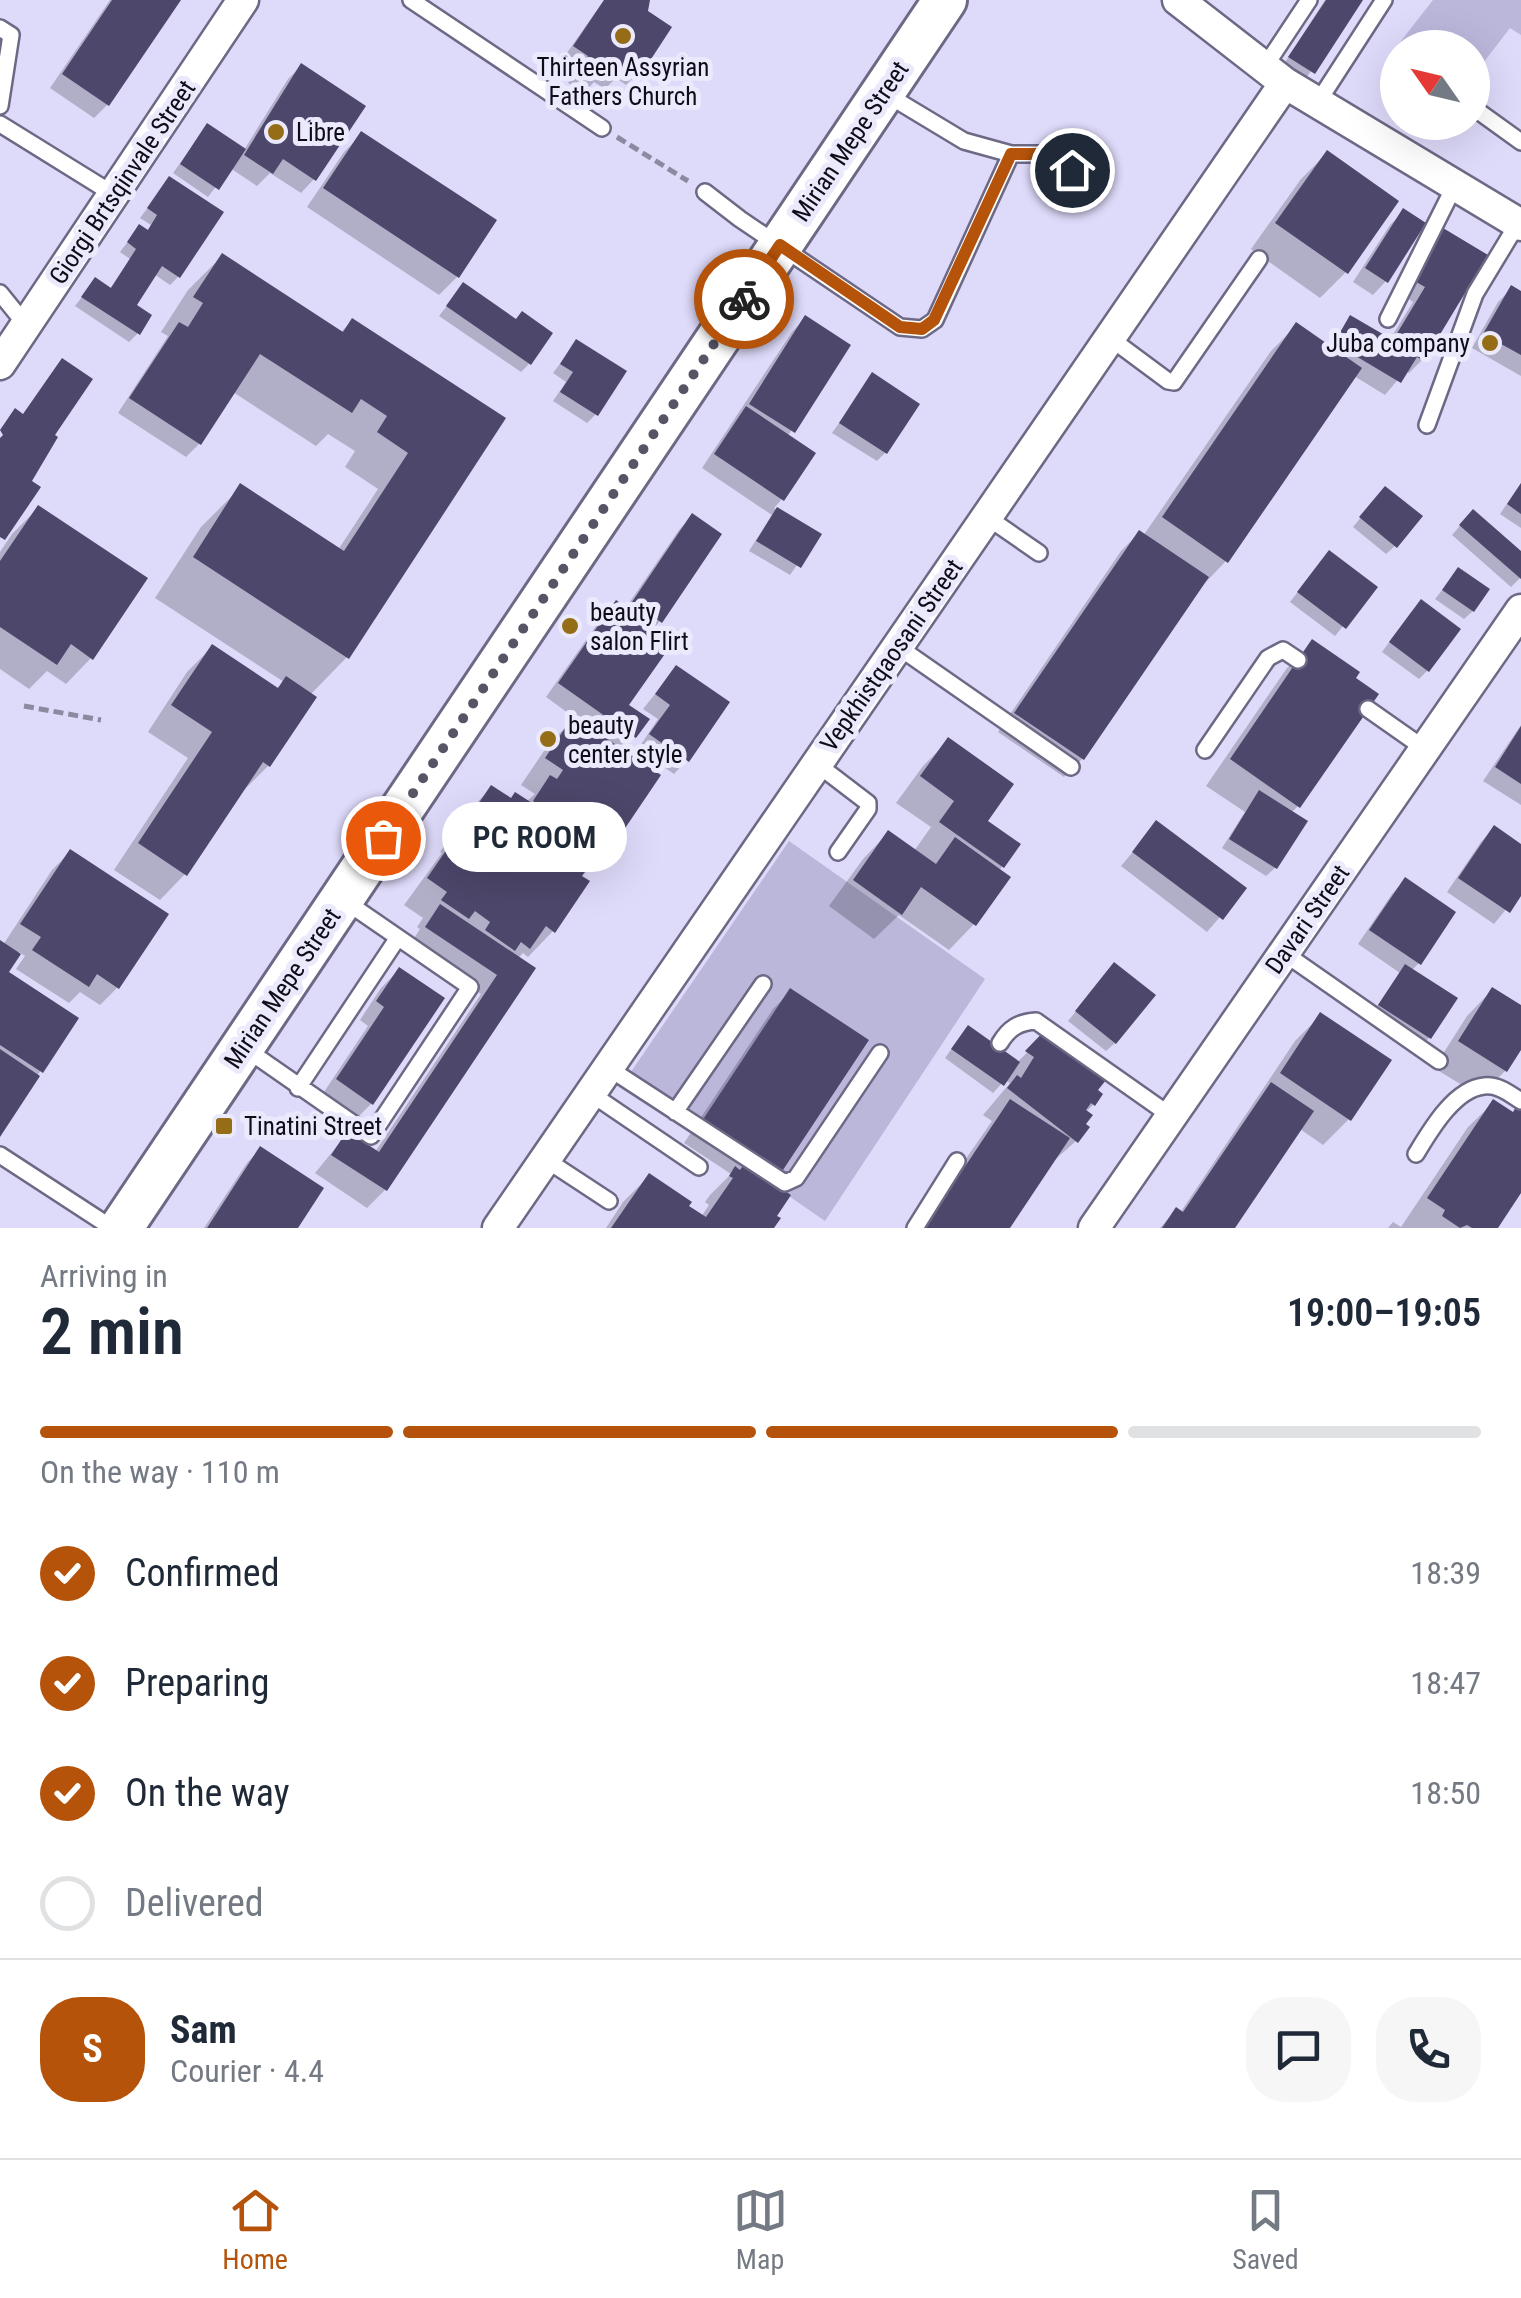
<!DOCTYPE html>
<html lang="en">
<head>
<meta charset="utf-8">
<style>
  :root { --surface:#fff; --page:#f6f6f7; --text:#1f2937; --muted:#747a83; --line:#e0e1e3; --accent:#b45309 }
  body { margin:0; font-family:"Roboto Condensed",sans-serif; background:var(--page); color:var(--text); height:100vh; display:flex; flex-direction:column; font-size:38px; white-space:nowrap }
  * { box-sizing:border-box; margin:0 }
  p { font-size:32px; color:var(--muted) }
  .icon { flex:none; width:55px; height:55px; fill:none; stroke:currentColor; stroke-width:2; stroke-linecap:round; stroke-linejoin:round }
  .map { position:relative; height:1228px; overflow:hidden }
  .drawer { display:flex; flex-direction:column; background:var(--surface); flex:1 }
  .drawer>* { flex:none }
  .needle { width:65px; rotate:304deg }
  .tools { position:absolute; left:1380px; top:30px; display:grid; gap:20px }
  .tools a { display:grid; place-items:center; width:110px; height:110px; border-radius:50%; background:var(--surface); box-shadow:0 10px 40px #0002; font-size:50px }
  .pin { position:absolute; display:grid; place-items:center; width:85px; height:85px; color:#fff; margin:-42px; border:5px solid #fff; border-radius:50%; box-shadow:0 2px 10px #0007 }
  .courier { position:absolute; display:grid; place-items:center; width:100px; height:100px; margin:-50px; border:8px solid #b45309; border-radius:50%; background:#fff; color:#222; box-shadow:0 2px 12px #0007 }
  .bubble { position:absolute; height:70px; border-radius:35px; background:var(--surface); box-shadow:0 10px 40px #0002; font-size:32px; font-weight:600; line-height:70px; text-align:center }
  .summary em { font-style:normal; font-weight:600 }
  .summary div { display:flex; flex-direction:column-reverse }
  .summary { display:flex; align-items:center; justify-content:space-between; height:170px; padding:0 40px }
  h1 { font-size:65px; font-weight:600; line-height:75px }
  .bar { display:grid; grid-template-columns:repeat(4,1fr); gap:15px 10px; align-content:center; height:120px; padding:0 40px }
  .bar i { height:12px; border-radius:8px; background:var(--line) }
  .bar .selected { background:var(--accent) }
  .bar p { grid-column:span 4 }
  .line { display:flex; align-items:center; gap:25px; padding:0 40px; border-top:2px solid var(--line) }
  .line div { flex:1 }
  .round { display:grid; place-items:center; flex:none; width:105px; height:105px; border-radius:40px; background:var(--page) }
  ol { padding:0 40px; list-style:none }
  li { display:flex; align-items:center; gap:30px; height:110px }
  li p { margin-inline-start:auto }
  li .icon { padding:10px; border-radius:50%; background:var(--accent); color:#fff; stroke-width:4 }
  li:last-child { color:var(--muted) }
  li i { width:55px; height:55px; border:5px solid var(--line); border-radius:50% }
  .tab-bar { display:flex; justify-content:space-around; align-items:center; height:140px; border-top:2px solid var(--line); background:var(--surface); font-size:28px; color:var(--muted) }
  .tab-bar a { display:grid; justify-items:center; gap:5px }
  .tab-bar .selected { color:var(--accent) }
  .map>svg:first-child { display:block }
  .green { fill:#bbb7db }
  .shadow { fill:#0003 }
  .building { fill:#4d476b }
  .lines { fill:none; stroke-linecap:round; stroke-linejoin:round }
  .service-casing { stroke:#6d6985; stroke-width:20 }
  .minor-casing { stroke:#6d6985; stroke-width:35 }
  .secondary-casing { stroke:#6d6985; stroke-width:48 }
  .path { stroke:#8d89a1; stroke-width:5; stroke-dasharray:10 5; stroke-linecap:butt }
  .service { stroke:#fff; stroke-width:15 }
  .minor { stroke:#fff; stroke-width:30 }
  .secondary { stroke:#fff; stroke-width:42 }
  .done { stroke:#575466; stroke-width:10; stroke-dasharray:0 18 }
  .route { stroke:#b45309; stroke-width:12 }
  .poi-dot { fill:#956d17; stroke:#ebe9fc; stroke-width:4 }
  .labels { text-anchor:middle; stroke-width:10; stroke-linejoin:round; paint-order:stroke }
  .poi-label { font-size:25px; fill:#0e0c17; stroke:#ebe9fc; text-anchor:start }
  .street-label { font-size:25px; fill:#0e0c17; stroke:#ebe9fc }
</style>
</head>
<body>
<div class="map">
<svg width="1521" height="1228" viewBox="0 0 1521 1228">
  <rect width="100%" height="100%" fill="#dedafa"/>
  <path class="green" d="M1433,0h88v35l-11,-7 -37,48 -1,-28h-74l-1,13 -7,-6z
    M789,841l196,138 -160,242 -201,-139z"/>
  <path class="shadow" d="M110,0h65l-68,105 -13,13 -44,-30z
    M604,0h44l-8,71 -14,14 -10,-7 -11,11 -11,-7 -10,11 -16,-10 9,-12 -15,-11z
    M1325,0h35l-56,81 -22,-14z
    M301,66l13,113 -13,14 -31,-20 -13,13 -27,-18 -22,29 -35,-24 34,-47 37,24 44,-71z
    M362,134l95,143 -18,18 -132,-88 37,-55z
    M1327,153l19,119 -26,26 -69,-49 50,-70z
    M169,179l10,97 -9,9 -16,-11 -21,32 5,27 -9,9 -54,-36 20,-26 14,10 21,-31 -10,-7 19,-25 7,5 5,-7 -11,-7z
    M1403,212l-17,69 -13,14 -20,-13 37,-57z
    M1443,231l-21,129 -13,13 -4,-2 -20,24 -31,-19 -128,185 -25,26 -119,172 -18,18 -66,-45 123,-181 18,-18 4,3 128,-185 25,-25 32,21 23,-29 38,23 24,-39 -13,-9 30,-49z
    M222,256l118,77 12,-12 150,98 -155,238 -37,38 -41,70 -26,26 -58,83 -25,26 -46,-30 74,-112 -40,-26 39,-60 25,-25 64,42 8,-7 -129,-84 46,-71 40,-40 97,63 40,-61 -33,-22 10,-16 -27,-17 -12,12 -83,-54 -34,52 -13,13 -68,-44 50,-77 -7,-4 27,-42z
    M463,285l66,79 -8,8 -82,-56z
    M1512,288l9,6v82l-49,-28 26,-46z
    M805,318l43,28 -61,91 -5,62 -8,9 44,27 -28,40 -41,-24 23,-36 -70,-47 90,-136z
    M576,342l20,72 -9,9 -34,-22 13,-19 -13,-9z
    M873,375l12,78 -8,8 -45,-28z
    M1521,483v45l-21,-14z
    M1377,498l18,48 -9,8 -33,-27z
    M38,508l53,150 -25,26 -19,-13 -18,18 -29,-20v-117l12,-18z
    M692,516l-32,105 -7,8 -27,76 8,31 -14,14 -13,101 -27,27 -27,53 -25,26 -5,-4 -6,6 15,10 -147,221 -18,18 -52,-35 32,-39 28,18 106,-158 -72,-48 11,-17 -3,-2 6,-9 -19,-13 38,-52 -2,-1 26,-38 25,-26 19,13 16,1 9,-8 -14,-9 27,-40 27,-27 -29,-21 57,-81 13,-13 9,6 54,-79z
    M1464,521l57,33v23l-10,10 -59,-52z
    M1321,562l53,25 -39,49 -45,-34z
    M1458,570l15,41 -9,8 -29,-20z
    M1412,611l15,60 -8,8 -37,-27z
    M1313,643l-15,163 -7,7 -16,55 -9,8 -44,-28 23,-36 -39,-26 81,-118z
    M676,668l11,92 -13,14 -36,-25 20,-30 -15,-10z
    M1521,725v80l-38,-24z
    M949,740l53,126 -28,58 -25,26 -50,-35 -25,24 -45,-33 34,-47 25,-26 26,18 17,-24 -35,-24 27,-37z
    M1157,823l87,66 -37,43 -86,-66z
    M1494,828l27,19v44l-27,33 -47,-32 34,-50z
    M70,852l47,136 -17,17 -20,-13 -11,11 -53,-34 9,-13 -6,-4 -13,21 69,46 -75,113v-189l3,2 49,-75z
    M1405,880l14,83 -8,8 18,67 -8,8 -50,-31 29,-42 -42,-29 34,-50z
    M399,970l-27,133 -18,18 -34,-23 48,-72 -8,-6 21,-32z
    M1106,974l9,69 -9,8 -38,-30z
    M1492,990l29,18v38l-16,25 -25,25 -46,-28 33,-52z
    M791,991l-17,225 3,2 -6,10h-165l17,-26 26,-26 52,41 8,-12 -4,-3 5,-7 21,-21 -47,-31 89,-134z
    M1321,1015l28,104 -26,26 -23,-16 -68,99h-72l16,-18 4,3 115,-172z
    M1053,1025l41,65 -1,15 -8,8 -9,28 -27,24 -42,63h-89l74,-107 -9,-6 27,-32 -5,-3 -12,13 -48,-35 15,-21 57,26z
    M1494,1102l18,12 9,-1v76l-26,39h-107l5,-6 8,5 67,-100z
    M260,1149l61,39 -26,40h-91l43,-65z"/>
  <path class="building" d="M112,0h69l-72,106 -47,-32z
    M604,0h46l-2,11 24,16 -30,46 -13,-9 -9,14 -13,-9 -8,12 -19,-12 8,-13 -15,-10z
    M1326,0h37l-48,74 -27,-17z
    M301,63l65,43 -50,75 -33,-22 -10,15 -29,-19z
    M207,123l39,26 -27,41 -39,-26z
    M361,131l136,89 -38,58 -136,-90z
    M1327,150l72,51 -51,73 -73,-51z
    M169,176l55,36 -44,66 -18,-12 -25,39 15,10 -12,20 -59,-38 14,-20 16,11 25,-39 -9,-7 12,-18 9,6 9,-15 -10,-7z
    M1403,208l23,15 -38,60 -23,-15z
    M1443,228l45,27 -64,106 -7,-4 -16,26 -67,-40 16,-28 43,25 32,-53 -14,-8z
    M222,253l121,79 9,-14 154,100 -157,241 -156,-102 47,-74 104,68 64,-98 -31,-21 10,-16 -26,-17 -9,14 -92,-59 -59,91 -72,-47 50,-76 9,5 15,-24 -10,-6z
    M463,282l53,37 6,-8 31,22 -22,32 -85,-59z
    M1511,285l10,6v64l-38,-21z
    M805,315l46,30 -56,88 -46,-29z
    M1296,322l66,46 -134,195 -66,-46z
    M576,339l51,32 -29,45 -38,-24 13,-20 -13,-8z
    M62,358l31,21 -38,56 3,2 -26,44 9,6 -36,53 -5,-3v-99l3,-3 -3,-5 15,-22 8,6z
    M872,372l48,32 -33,50 -48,-31z
    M746,406l70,47 -32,48 -70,-47z
    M1521,483v31l-14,-10z
    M1385,486l38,30 -26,32 -38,-31z
    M38,505l110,73 -55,82 -22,-16 -14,21 -57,-38v-66z
    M777,507l45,27 -21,34 -45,-27z
    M1473,509l48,42v28l-62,-54z
    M692,513l30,21 -60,89 -30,-21z
    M1139,530l70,47 -125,183 -70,-47z
    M1329,550l49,37 -32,42 -49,-37z
    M1458,567l32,22 -16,23 -32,-22z
    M1421,599l40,30 -32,43 -40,-30z
    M616,600l58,41 -45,64 21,14 -14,19 -78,-55z
    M1312,639l48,33 -4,6 23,16 -79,114 -70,-49z
    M212,644l66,44 8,-12 31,21 -47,70 -7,-5 -76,114 -49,-33 74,-111 -41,-27z
    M676,665l54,37 -41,60 -40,-28 21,-29 -15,-11z
    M573,716l88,59 -52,77 -76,-51 17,-26 7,4 6,-9 -18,-12z
    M1521,726v58l-26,-17z
    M948,737l66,47 -26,37 33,23 -17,24 -65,-46 15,-21 -34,-25z
    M491,785l20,13 4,-6 28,18 -6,8 21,13 4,-6 25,16 -3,4 13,9 -15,22 8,5 -35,52 -9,-7 -16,23 -9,-7 -6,9 -30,-21 5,-8 -15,-11 -6,8 -28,-19 6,-8 -20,-14 29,-42 9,6 7,-11 -8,-6z
    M1259,790l49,31 -31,48 -48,-30z
    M1156,820l91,68 -24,32 -91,-68z
    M1494,825l27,19v52l-11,17 -52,-35z
    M888,830l48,34 19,-27 56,40 -35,49 -55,-39 -19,28 -49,-35z
    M70,849l99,65 -50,75 -22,-15 -8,13 -57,-37 9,-13 -21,-13z
    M1405,877l51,35 -35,53 -52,-35z
    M440,904l96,64 -149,223 -56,-36 16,-24 32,21 118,-177 -72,-48z
    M0,940l21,14 -12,18 70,46 -36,55 -43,-28z
    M1114,962l42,33 -40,49 -41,-33z
    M1405,964l53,34 -27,41 -53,-34z
    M399,967l46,31 -72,107 -37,-26 48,-72 -8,-6z
    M1492,987l29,18v45l-14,22 -49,-31z
    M790,988l79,52 -90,136 -79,-52z
    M1320,1012l72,48 -41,61 -71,-48z
    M1053,1022l62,47 -17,21 5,4 -8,12 -4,-3 -5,7 7,5 -7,9 4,3 -12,16 -71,-55 10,-13 4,3 13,-21 -9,-6z
    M968,1025l52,37 -16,24 -53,-37z
    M0,1049l40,27 -40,61z
    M1271,1082l43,29 -79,117h-73l14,-21 7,5z
    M1010,1099l60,39 -60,90h-86z
    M1493,1099l20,13 3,-5 5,3v83l-23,35h-26l-5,-3 -7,3 -18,-12 3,-6 -18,-12z
    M260,1146l64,42 -26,40h-91z
    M744,1164l47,31 -14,21 4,2 -7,10h-163l38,-55 43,29 -3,4 17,11 27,-39 -4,-2 6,-10 5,4z"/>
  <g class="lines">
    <defs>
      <path id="service" d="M411,0l191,128
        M0,28l11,7 -11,71
        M1264,68l45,-68
        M886,94l78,47 47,13h31l31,16
        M1318,102l66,-102
        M1478,111l43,31
        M0,124l113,70
        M705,192l35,27 160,108 22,2 13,-9 76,-166
        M0,293l26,32
        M1388,319l67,-134
        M1110,338l58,43 6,1 85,-123
        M1427,425l48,-131 43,-71
        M987,517l52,36
        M897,646l174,121
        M1368,709l57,40
        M1205,750l63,-92 15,-8 15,10
        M817,764l51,39v6l-30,43
        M1284,953l155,108
        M1000,1043c9,-15 19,-21 36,-22l135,95
        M243,1047l128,89 99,-149 -125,-86
        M607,1067l178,116 11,-5 84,-125
        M298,1088l99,-149
        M590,1093l109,74
        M675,1112l88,-128
        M1416,1154c14,-23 38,-65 68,-68 14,-2 26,8 37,15
        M0,1155l112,73
        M545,1159l64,42
        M915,1228l42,-67"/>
      <path id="minor" d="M1178,0l107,83 236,142
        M0,364l243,-364
        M498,1228l787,-1145
        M1094,1228l427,-618"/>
      <path id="secondary" d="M121,1228l824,-1228"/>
    </defs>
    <use href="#service" class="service-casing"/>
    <use href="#minor" class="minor-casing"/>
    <use href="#secondary" class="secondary-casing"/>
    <path class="path" d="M617,137l71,44
      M24,706l77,14"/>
    <use href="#service" class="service"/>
    <use href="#minor" class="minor"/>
    <use href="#secondary" class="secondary"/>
  </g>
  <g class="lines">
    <path class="done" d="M383,838l361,-539"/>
    <path class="route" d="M744,299l36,-54 120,82 22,2 12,-9 77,-166h31l30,16"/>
  </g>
  <g class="poi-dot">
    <circle cx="623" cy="36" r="10"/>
    <circle cx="276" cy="132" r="10"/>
    <circle cx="1490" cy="343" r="10"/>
    <circle cx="570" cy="626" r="10"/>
    <circle cx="548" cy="739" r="10"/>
    <rect x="214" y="1116" width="20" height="20" rx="5"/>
  </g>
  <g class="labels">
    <g class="poi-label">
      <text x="623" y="76" text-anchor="middle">Thirteen Assyrian<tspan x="623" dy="29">Fathers Church</tspan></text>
      <text x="296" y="141">Libre</text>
      <text x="1470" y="352" text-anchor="end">Juba company</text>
      <text x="590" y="621">beauty<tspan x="590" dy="29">salon Flirt</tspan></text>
      <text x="568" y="734">beauty<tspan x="568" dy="29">center style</tspan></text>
      <text x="244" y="1135">Tinatini Street</text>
    </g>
    <g class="street-label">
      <text transform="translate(850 141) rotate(-56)" y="9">Mirian Mepe Street</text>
      <text transform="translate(122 182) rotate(-56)" y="9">Giorgi Brtsqinvale Street</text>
      <text transform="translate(891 655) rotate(-55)" y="9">Vepkhistqaosani Street</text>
      <text transform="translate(1307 919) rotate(-55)" y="9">Davari Street</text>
      <text transform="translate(282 988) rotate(-56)" y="9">Mirian Mepe Street</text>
    </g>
  </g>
</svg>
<div class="tools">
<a><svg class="needle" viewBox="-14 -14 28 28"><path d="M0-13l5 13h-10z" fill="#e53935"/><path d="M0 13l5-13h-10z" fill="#747a83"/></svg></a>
</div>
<div class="pin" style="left:383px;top:838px;background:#ea580c"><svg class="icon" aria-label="bag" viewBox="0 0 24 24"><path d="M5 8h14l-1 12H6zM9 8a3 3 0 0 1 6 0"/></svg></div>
<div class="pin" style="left:1072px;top:170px;background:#1f2937"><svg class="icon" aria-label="home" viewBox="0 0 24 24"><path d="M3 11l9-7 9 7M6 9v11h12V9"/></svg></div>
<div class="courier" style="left:744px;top:299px"><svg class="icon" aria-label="bike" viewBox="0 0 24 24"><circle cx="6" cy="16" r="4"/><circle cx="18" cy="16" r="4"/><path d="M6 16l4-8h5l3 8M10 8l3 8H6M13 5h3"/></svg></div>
<div class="bubble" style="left:442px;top:802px;width:185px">PC ROOM</div>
</div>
<section class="drawer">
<div class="summary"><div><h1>2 min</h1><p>Arriving in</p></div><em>19:00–19:05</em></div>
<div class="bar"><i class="selected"></i><i class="selected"></i><i class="selected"></i><i></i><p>On the way · 110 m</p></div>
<ol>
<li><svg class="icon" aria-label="check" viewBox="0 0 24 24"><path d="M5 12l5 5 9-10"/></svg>Confirmed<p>18:39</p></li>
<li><svg class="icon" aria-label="check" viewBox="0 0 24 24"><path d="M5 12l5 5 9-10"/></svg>Preparing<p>18:47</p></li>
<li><svg class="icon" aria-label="check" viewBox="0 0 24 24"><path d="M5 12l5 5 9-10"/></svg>On the way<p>18:50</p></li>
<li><i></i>Delivered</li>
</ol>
<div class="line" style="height:180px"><b class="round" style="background:var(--accent);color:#fff">S</b><div><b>Sam</b><p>Courier · 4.4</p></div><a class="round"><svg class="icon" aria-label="chat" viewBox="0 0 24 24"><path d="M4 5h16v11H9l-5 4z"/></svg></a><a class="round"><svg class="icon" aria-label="phone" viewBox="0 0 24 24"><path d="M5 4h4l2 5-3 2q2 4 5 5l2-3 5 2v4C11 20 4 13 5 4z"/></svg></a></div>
</section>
<nav class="tab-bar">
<a class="selected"><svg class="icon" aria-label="home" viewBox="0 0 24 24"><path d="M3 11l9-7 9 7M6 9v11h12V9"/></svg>Home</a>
<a><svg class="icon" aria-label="map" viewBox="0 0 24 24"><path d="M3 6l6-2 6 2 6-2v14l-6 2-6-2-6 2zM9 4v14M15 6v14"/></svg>Map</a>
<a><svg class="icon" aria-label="saved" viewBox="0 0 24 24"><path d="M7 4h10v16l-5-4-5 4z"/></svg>Saved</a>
</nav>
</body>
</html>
